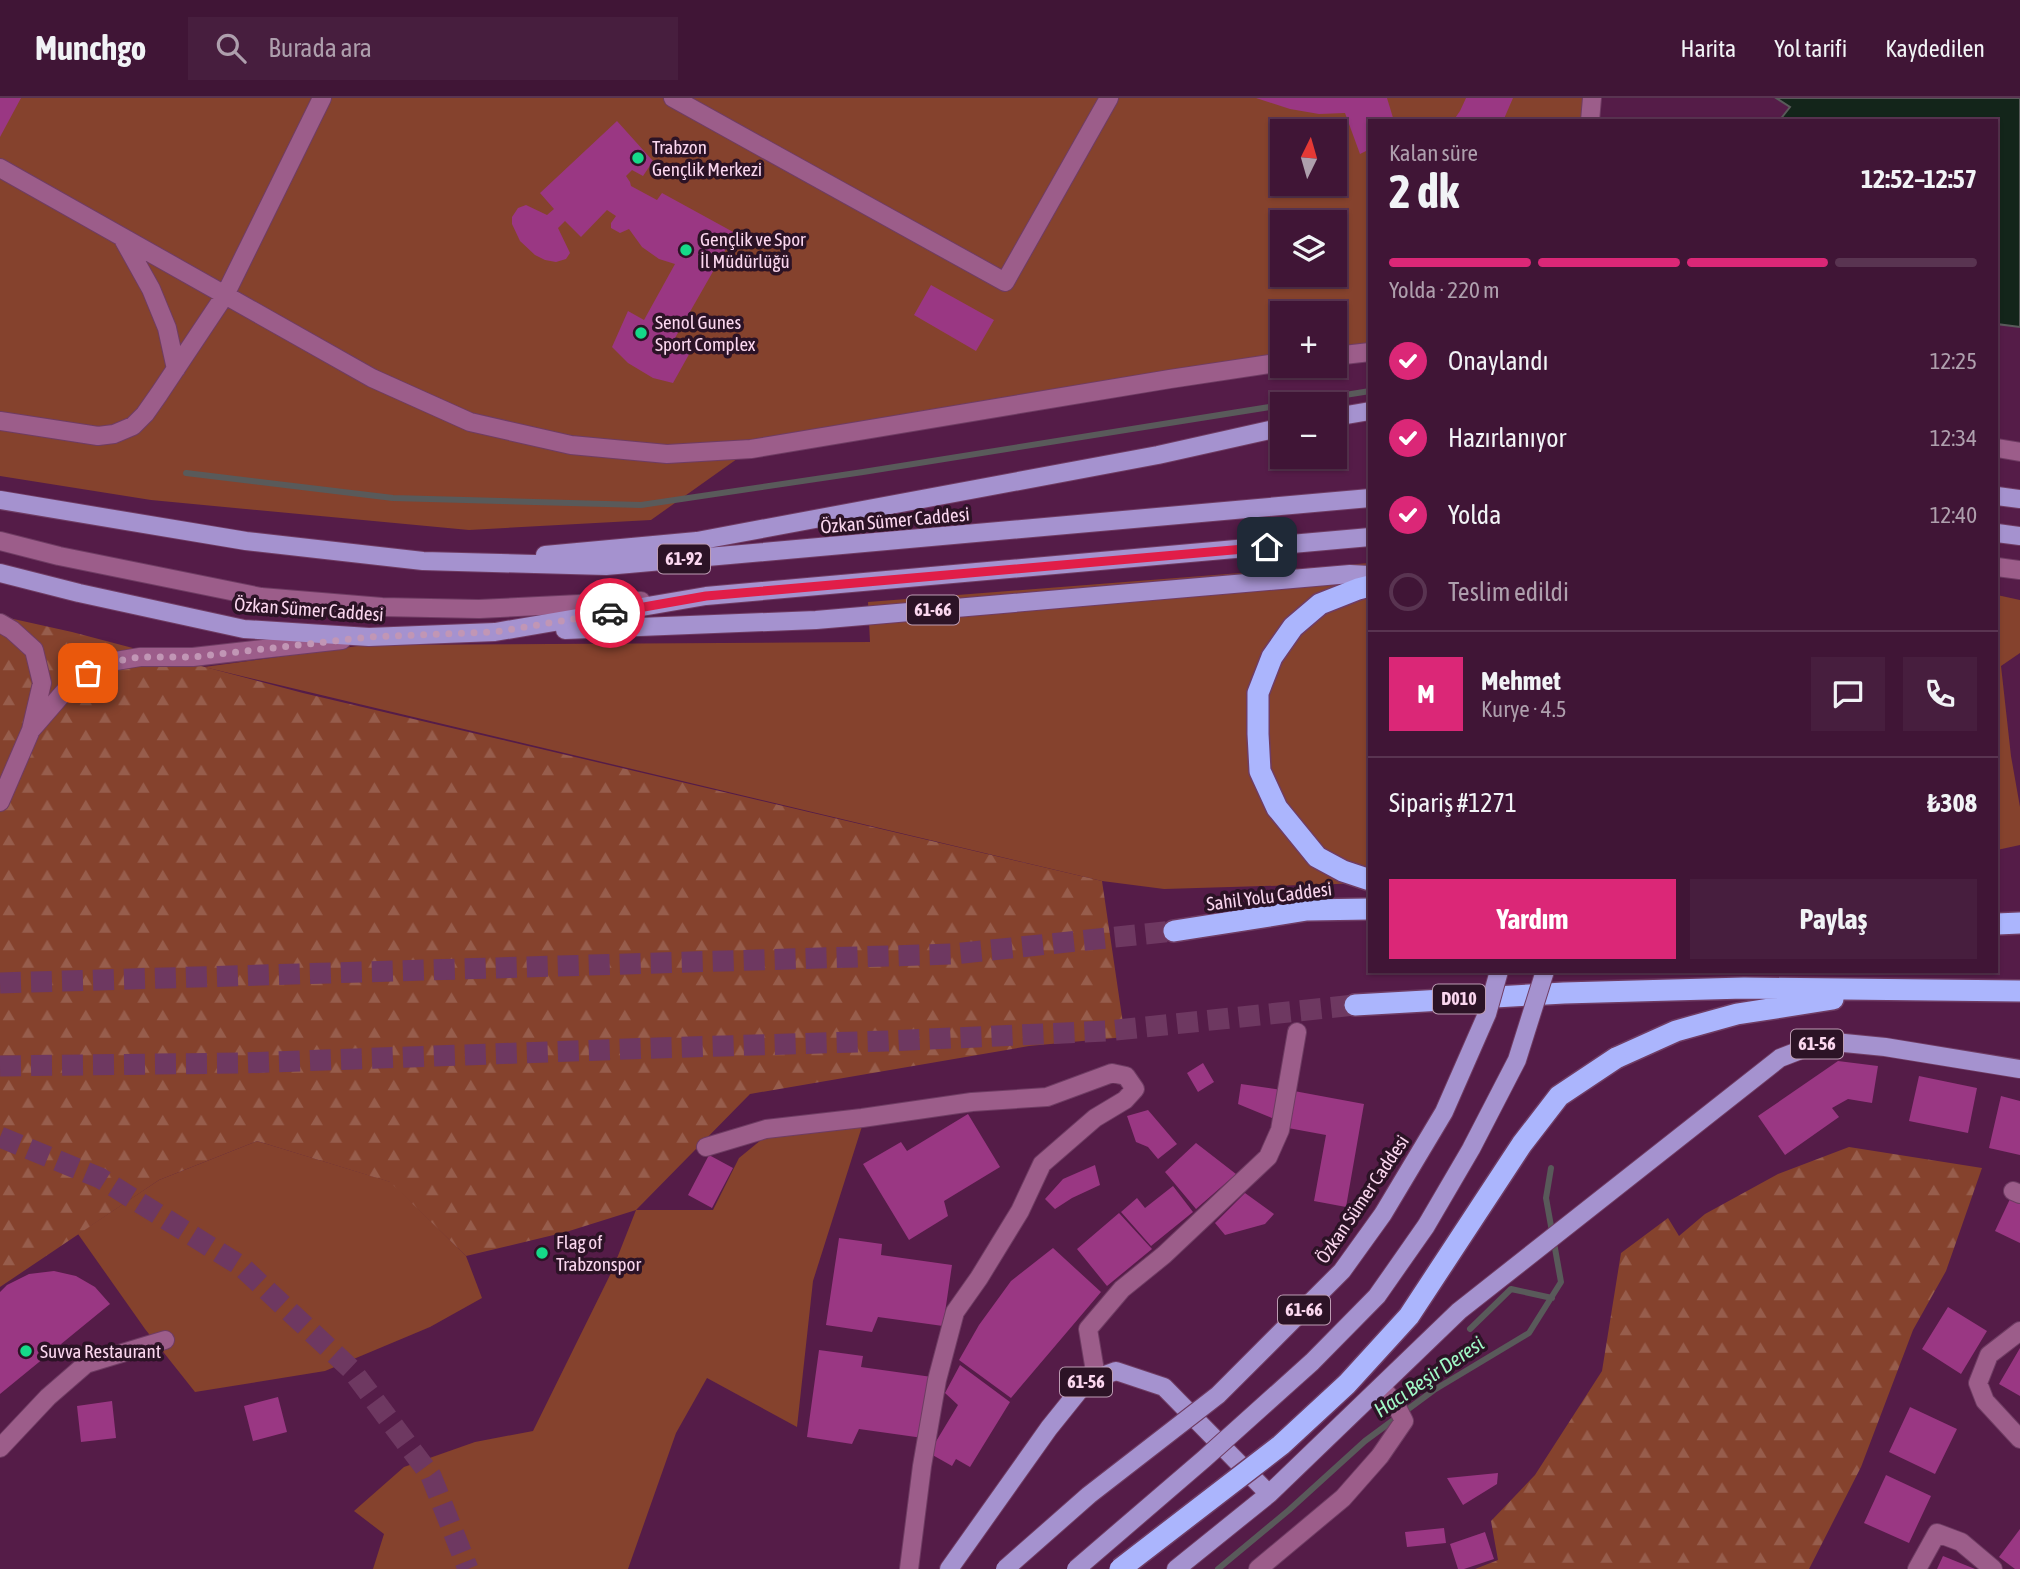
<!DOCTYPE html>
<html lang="tr">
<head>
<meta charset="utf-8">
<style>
  :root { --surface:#401536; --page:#471e3e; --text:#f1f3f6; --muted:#ae9fad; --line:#593451; --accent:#db2777 }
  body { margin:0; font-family:"Asap Condensed",sans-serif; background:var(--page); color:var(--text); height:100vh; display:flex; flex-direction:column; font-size:26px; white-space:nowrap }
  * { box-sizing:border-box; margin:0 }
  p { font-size:23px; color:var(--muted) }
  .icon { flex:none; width:38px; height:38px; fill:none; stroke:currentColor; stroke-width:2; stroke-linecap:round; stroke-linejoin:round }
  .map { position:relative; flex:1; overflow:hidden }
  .details { position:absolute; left:1368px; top:21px; width:630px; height:854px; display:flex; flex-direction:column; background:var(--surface); border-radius:0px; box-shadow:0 2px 5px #0004,0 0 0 2px var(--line) }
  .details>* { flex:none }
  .needle { width:46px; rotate:5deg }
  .buttons { position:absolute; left:1270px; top:21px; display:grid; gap:14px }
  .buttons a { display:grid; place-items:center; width:77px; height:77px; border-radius:0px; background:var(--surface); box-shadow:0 2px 5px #0004,0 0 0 2px var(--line); font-size:35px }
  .pin { position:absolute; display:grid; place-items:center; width:60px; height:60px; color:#fff; margin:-30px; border-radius:14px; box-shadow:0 4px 10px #0006 }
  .courier { position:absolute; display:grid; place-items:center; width:70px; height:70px; margin:-35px; border:5px solid #e11d48; border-radius:50%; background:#fff; color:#222; box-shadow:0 2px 9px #0007 }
  .head em { font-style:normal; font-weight:700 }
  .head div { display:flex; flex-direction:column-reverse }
  .head { display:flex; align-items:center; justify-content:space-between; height:119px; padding:0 21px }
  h1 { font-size:46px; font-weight:700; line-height:52px }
  .bar { display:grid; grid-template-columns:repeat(4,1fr); gap:10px 7px; align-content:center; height:84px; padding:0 21px }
  .bar i { height:9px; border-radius:5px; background:var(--line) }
  .bar .current { background:var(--accent) }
  .bar p { grid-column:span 4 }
  .line { display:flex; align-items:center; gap:18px; padding:0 21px; border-top:2px solid var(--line) }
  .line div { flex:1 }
  .round { display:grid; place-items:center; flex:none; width:74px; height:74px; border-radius:0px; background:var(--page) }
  ol { padding:0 21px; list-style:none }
  li { display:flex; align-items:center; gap:21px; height:77px }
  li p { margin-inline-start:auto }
  li .icon { padding:7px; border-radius:50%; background:var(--accent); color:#fff; stroke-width:4 }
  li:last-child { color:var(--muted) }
  li i { width:38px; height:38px; border:4px solid var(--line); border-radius:50% }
  .action { display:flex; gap:14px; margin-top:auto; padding:14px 21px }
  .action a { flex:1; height:80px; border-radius:0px; background:var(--accent); color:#fff; font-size:28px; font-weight:700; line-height:80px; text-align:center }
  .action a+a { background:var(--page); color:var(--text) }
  header { display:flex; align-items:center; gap:42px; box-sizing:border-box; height:98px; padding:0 35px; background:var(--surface); border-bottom:2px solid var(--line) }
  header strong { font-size:33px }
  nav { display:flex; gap:38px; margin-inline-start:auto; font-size:24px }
  .search { width:490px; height:63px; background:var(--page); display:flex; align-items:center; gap:18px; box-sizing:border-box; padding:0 24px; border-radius:0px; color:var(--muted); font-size:26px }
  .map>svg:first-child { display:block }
  .grass { fill:#85422d; fill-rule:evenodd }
  .forest { fill:url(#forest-firs) }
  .water { fill:#13251a; stroke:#595a5a; stroke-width:2 }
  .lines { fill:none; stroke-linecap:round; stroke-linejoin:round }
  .stream { stroke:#595a5a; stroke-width:6 }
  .building { fill:#9a3783 }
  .highway-tunnel { stroke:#6e3861; stroke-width:21; stroke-dasharray:21 10; stroke-linecap:butt }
  .minor-casing { stroke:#6f3c63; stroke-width:20 }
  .major-casing { stroke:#6f3c63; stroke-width:20 }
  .highway-casing { stroke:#6f3c63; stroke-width:24 }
  .minor { stroke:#9c5d8a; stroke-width:18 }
  .major { stroke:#a592cf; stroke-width:18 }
  .highway { stroke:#abb5fd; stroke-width:21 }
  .major-bridge-casing { stroke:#6f3c63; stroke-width:20; stroke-linecap:butt }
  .highway-bridge-casing { stroke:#6f3c63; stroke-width:24; stroke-linecap:butt }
  .major-bridge { stroke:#a592cf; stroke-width:18 }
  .highway-bridge { stroke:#abb5fd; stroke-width:21 }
  .done { stroke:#c196b5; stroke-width:7; stroke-dasharray:0 12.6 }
  .route { stroke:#e11d48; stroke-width:9 }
  .poi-dot { fill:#15d989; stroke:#2c1326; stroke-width:2.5 }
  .labels { text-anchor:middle; stroke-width:7; stroke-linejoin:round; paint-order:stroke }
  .shield { fill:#2c1326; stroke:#bd9cb3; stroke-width:2 }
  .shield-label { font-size:18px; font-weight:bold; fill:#fbd7ef }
  .poi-label { font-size:19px; fill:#fbd7ef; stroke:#2c1326; text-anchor:start }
  .street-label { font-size:19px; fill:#fbd7ef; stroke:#2c1326 }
  .water-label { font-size:21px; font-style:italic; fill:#a0fac6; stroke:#2c1326 }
</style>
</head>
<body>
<header>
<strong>Munchgo</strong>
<div class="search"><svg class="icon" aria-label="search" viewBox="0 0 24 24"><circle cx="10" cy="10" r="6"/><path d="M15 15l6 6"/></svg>Burada ara</div>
<nav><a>Harita</a><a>Yol tarifi</a><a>Kaydedilen</a></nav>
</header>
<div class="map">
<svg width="2020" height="1471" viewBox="0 0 2020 1471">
  <defs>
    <pattern id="forest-firs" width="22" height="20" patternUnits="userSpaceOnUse" patternTransform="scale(1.75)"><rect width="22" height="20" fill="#85422d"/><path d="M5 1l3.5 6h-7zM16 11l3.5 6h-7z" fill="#975d4c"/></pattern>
  </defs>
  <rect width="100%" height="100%" fill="#551c48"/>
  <path class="grass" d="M0,0h1592l-2,23h-220v231l-35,4v-43h-52v49l-532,87 -100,71 -182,10 -318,-30 -151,-24zM1283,33h52v53h-52zM1283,124h52v53h-52z
    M1370,465v320l-206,6 -62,-8 -898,-214 161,-22 505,-3 -2,-40z
    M1997,497l23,5v53l-19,13 10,90 9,51v38l-23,5z
    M864,1022l-51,161 -16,146 -90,-49 -31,55 -48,136h-255l11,-35 -30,-23 50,-44 71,-25 58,-11 79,-160 24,-61h77l26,-52 28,-23z
    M257,1043l134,41 75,74 16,42 -52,29 -105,44 -130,21 -50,-63 -67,-95 81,-54z"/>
  <path class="forest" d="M0,518l72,16 231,61 799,188 23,156 -96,9 -279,48 -114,116 -70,22 -100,24 -76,-74 -133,-41 -98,39 -159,107z
    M1849,1049l133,21 -36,103 -33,59 -52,137 -52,102h-334l23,-9 -7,-39 44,-46 67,-104 19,-118 47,-35 11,18 26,-22 73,-40z"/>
  <path class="water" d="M1776,0h244v229l-23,-3v-203h-218l11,-14z"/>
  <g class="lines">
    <path class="stream" d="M186,375l207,25 248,7 222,-33 507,-81
      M1470,1231l41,-40 41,9
      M1218,1471l71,-59 76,-69 69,-51 95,-57 32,-51 -15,-84 5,-30"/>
  </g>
  <path class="building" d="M0,0h21l-21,39z
    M1256,0h131l7,23h-24v28l-10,5 -15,-41 -26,1 -29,-5z
    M1466,0h47l-10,23h-50l7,-10z
    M617,23l36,40 -10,15 -11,-6 -6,6 4,6 1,4 26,14 5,-7 73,40 -60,105 17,11 -19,34 -20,-5 -25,-15 -16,-16 16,-36 16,9 31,-56 -16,-5 -17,-12 -13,-18 -9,4 -9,-5v-5l5,-7 -9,-6 -26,27 -16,-16 -7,7 12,25 -4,6 -10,3 -11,-2 -10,-5 -15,-14 -8,-17v-7l6,-9 8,-3 21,10 7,-6 -14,-16z
    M931,187l63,35 -18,31 -62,-36z
    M1838,963l40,5 -6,37 -24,-4 -16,9 7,9 -54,38 -27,-39z
    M1203,965l11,19 -16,10 -11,-19z
    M1919,978l58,12 -9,45 -59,-12z
    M1241,986l41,6 -5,30 -39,-16z
    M1294,993l70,13 -18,103 -32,-6 12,-66 -38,-7z
    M2001,998l19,5v54l-31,-7z
    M1148,1012l29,34 -19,15 -10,-12 -12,-5 -9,-26z
    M968,1016l32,53 -56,34 4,15 -39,24 -46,-76 38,-22 6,9z
    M1196,1045l40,31 -40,35 -31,-37z
    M709,1057l24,13 -21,40 -24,-13z
    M1095,1067l5,20 -28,13 -17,11 -10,-10 18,-20z
    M1173,1088l20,26 -42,34 -30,-34 16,-14 8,10z
    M1245,1095l29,21 -9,10 -40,11 -10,-12z
    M2010,1101l10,5v39l-25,-12z
    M1119,1115l33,36 -45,37 -30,-37z
    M839,1140l43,6 -1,11 71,10 -9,61 -65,-9 -6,15 -46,-7z
    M1053,1150l48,44 -90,106 -52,-38 20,-35 32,-44z
    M54,1173l22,5 19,11 15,17 -110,90v-102l7,-7 22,-11z
    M1948,1209l39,24 -26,43 -39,-25z
    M2020,1250v48l-21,-12z
    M819,1252l44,6 -2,11 71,10 -9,61 -64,-9 -7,15 -45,-7z
    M960,1267l50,37 -40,65 -14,-8 -4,7 -23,-13 29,-48 -13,-12z
    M278,1299l9,35 -34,9 -9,-35z
    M112,1303l4,37 -35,4 -4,-36z
    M1910,1309l47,22 -22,45 -46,-22z
    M1498,1375l-1,11 -34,21 -16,-27z
    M1886,1377l45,21 -22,47 -45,-20z
    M1444,1430l2,15 -39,4 -2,-15z
    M2020,1431v40h-5l-16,-12z
    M1485,1434l9,27 -30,10h-6l-8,-25z
    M1943,1458l32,13h-38z"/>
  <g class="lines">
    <path class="highway-tunnel" d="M0,885l953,-29 221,-23
      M0,968l244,-3 413,-15 230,-7 220,-10 248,-26
      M0,1039l100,41 141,88 110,103 80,107 37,93"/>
    <defs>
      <path id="minor" d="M673,0l332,184 104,-184
        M1590,23l2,-23
        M0,70l372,210 98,44 101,23 96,9 84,-5 419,-70 113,-17
        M122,139l29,52 16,39 9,41
        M1335,258l35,-4
        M0,323l98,15 16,-2 19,-8 12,-12 14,-20 66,-99 97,-197
        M1997,350l23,4
        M0,443l59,15 202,41 121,10 97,2 162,-8
        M1997,469l23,3
        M0,525l12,7 22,20 8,33 -11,47 -31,72
        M31,632l40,-46 33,-21 36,-6h53l149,-17
        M706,1049l60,-18 96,-11 110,-16 75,-5 65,-24 14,3 9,13 -10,11 -30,18 -53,46 -22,47 -41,67 -24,34 -18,68 -15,86 -13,103
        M2013,1093l7,3
        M2020,1233l-31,24 -11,28 7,18 35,38
        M1096,1279l-8,-48 34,-40 42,-34 104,-98 12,-27 17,-98
        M0,1350l48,-51 38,-33 79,-24
        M1258,1471l85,-71 37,-42 24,-35 -9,-18 -14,-16
        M1917,1471l20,-36 24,9 32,27"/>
      <path id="major" d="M1335,319l35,-6
        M1997,398l23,3
        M0,402l246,41 177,20 183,5 764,-68
        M1997,435l23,3
        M545,457l152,-14 461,-86 125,-28
        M0,475l79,20 165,36 125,8 126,-5 211,-36 664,-59
        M565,532l251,-10 534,-46 20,1
        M949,1471l100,-141 37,-46 30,-11 48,16 105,107
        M1176,1471l93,-75 190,-183 321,-253 44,-17 61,6 135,22"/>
      <path id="highway" d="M1370,488l-12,3 -38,15 -27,23 -21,30 -14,36v41l2,37 17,37 40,49 26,14 27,9
        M1997,826l23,-1
        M1174,833l133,-21 63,-1
        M1355,907l209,-12 180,-5 276,3
        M1616,960l60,-27 61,-17 96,-15"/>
    </defs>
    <use href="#minor" class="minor-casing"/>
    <use href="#major" class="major-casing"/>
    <use href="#highway" class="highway-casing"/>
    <use href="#minor" class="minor"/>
    <use href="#major" class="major"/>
    <use href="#highway" class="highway"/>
    <defs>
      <path id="major-bridge" d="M1005,1471l84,-74 129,-100 124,-124 41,-57 61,-102 43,-98 12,-43
        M1076,1471l128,-110 108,-97 65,-66 49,-70 45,-77 46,-89 28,-89"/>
      <path id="highway-bridge" d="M1120,1471l161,-124 66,-61 62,-68 113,-172 37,-48 57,-38"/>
    </defs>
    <use href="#major-bridge" class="major-bridge-casing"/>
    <use href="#highway-bridge" class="highway-bridge-casing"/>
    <use href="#major-bridge" class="major-bridge"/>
    <use href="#highway-bridge" class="highway-bridge"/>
  </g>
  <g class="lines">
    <path class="done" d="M88,575l16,-10 36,-6h53l176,-20 126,-5 115,-19"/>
    <path class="route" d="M610,515l96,-17 561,-49"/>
  </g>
  <g class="poi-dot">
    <circle cx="638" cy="60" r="7"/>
    <circle cx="686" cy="152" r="7"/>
    <circle cx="641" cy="235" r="7"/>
    <circle cx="542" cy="1155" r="7"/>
    <circle cx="26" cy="1253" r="7"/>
  </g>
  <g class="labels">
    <g class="shield">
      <rect x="658" y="446.5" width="52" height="29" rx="5"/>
      <rect x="907" y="497.5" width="52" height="29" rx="5"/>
      <rect x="1433" y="886.5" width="52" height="29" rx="5"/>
      <rect x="1791" y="931.5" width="52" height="29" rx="5"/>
      <rect x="1278" y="1197.5" width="52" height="29" rx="5"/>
      <rect x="1060" y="1269.5" width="52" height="29" rx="5"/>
    </g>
    <g class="shield-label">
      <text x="684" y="467">61-92</text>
      <text x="933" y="518">61-66</text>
      <text x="1459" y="907">D010</text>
      <text x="1817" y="952">61-56</text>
      <text x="1304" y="1218">61-66</text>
      <text x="1086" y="1290">61-56</text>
    </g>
    <g class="poi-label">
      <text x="652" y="56">Trabzon<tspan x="652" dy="22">Gençlik Merkezi</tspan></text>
      <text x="700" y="148">Gençlik ve Spor<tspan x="700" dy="22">İl Müdürlüğü</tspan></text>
      <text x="655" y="231">Senol Gunes<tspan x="655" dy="22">Sport Complex</tspan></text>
      <text x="556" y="1151">Flag of<tspan x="556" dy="22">Trabzonspor</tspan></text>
      <text x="40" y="1260">Suvva Restaurant</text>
    </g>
    <g class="street-label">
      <text transform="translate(895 422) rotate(-5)" y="7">Özkan Sümer Caddesi</text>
      <text transform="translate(309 511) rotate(4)" y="7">Özkan Sümer Caddesi</text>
      <text transform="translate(1269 798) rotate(-7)" y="7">Sahil Yolu Caddesi</text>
      <text transform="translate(1362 1101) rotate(-56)" y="7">Özkan Sümer Caddesi</text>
    </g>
    <g class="water-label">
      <text transform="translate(1429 1279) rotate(-34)" y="7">Hacı Beşir Deresi</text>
    </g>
  </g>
</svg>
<div class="buttons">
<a><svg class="needle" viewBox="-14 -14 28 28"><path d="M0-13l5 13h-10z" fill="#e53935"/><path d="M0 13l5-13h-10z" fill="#ae9fad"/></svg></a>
<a><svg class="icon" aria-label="layers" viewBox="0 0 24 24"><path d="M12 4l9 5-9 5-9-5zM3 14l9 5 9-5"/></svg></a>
<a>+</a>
<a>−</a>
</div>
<div class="pin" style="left:88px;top:575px;background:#ea580c"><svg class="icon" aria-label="bag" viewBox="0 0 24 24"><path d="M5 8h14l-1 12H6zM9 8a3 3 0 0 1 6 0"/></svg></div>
<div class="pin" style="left:1267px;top:449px;background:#1f2937"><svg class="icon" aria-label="home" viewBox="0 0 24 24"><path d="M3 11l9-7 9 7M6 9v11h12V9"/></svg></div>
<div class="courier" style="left:610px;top:515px"><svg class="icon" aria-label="car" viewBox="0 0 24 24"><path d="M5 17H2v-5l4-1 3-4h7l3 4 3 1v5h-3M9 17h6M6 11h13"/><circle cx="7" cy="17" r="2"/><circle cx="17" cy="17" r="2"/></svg></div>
<section class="details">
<div class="head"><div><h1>2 dk</h1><p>Kalan süre</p></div><em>12:52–12:57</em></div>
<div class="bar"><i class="current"></i><i class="current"></i><i class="current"></i><i></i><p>Yolda · 220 m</p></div>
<ol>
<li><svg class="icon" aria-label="check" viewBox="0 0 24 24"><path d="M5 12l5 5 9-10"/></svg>Onaylandı<p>12:25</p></li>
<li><svg class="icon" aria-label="check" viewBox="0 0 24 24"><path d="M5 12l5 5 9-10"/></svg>Hazırlanıyor<p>12:34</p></li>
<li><svg class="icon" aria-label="check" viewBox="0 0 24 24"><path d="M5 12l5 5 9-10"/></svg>Yolda<p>12:40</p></li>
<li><i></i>Teslim edildi</li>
</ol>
<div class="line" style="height:126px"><b class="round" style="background:var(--accent);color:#fff">M</b><div><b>Mehmet</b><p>Kurye · 4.5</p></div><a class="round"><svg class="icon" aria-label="chat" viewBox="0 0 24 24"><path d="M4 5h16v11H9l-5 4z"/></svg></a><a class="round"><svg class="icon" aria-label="phone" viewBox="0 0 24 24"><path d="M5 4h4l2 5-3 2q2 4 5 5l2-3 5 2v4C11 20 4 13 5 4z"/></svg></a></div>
<div class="line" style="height:91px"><div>Sipariş #1271</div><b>₺308</b></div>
<div class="action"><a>Yardım</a><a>Paylaş</a></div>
</section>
</div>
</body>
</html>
